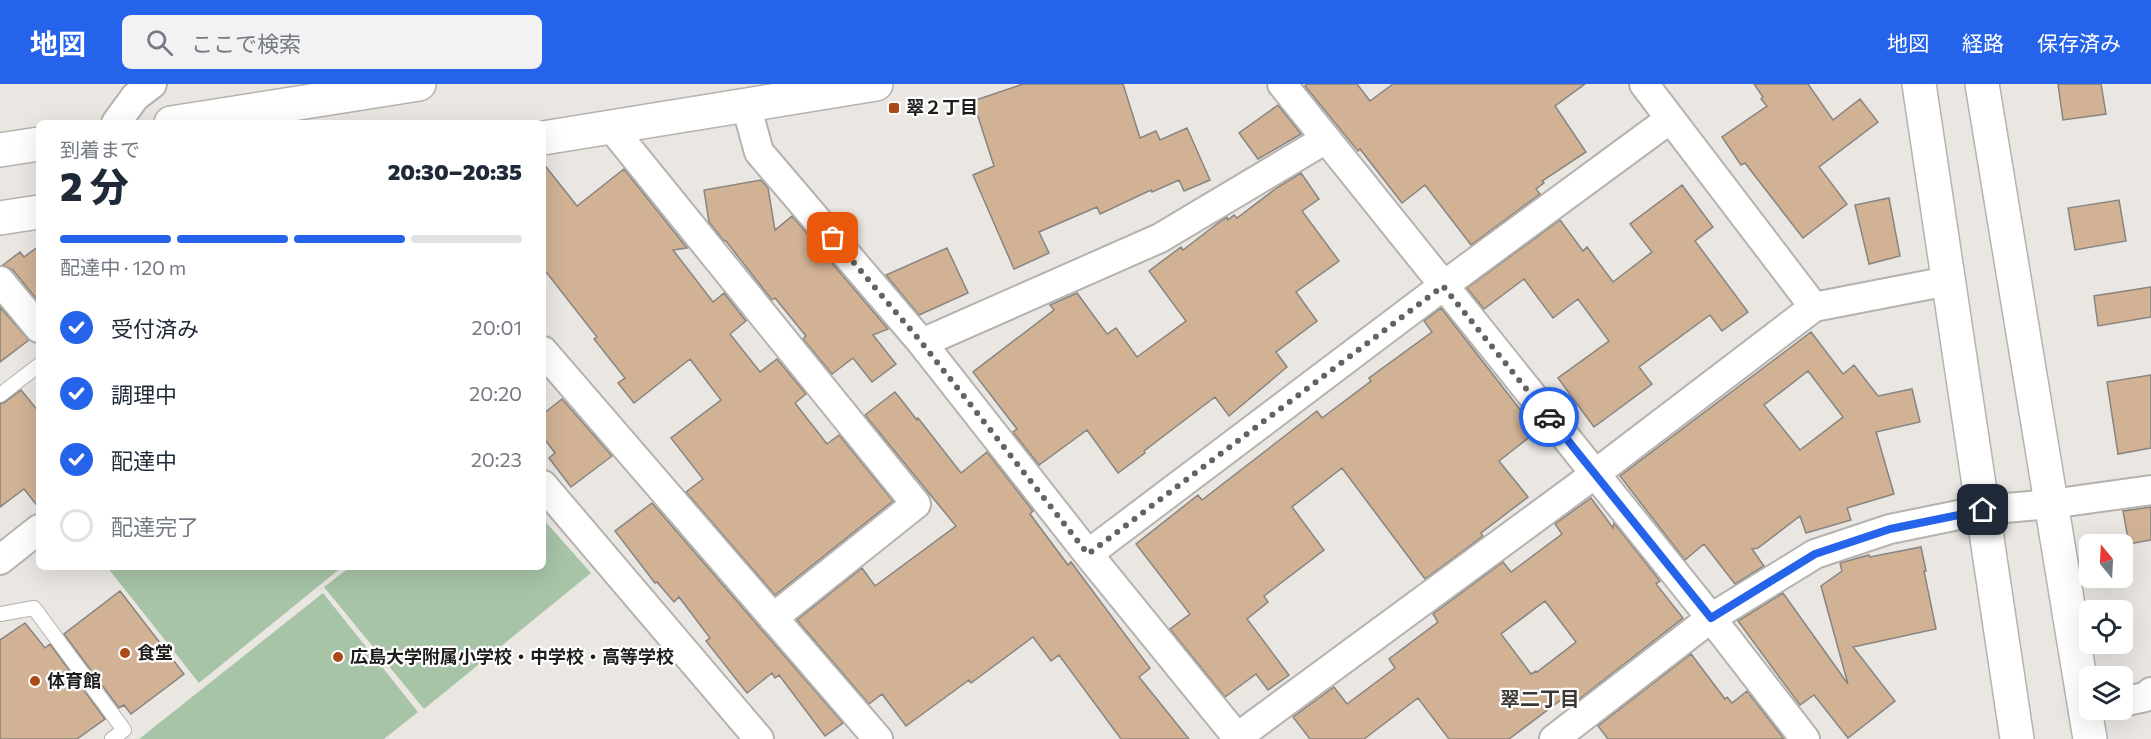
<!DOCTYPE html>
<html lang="ja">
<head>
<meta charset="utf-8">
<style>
  :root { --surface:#fff; --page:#f2f2f3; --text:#1f2937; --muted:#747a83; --line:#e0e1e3; --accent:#2563eb }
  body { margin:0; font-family:Commissioner,"Noto Sans JP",sans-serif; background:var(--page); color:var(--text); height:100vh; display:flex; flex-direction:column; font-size:22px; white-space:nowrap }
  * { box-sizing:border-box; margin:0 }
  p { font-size:20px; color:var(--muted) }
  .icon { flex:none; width:33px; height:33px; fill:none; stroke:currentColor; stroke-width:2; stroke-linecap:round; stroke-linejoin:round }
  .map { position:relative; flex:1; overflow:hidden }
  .sheet { position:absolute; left:36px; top:36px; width:510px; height:450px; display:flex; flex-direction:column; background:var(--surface); border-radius:9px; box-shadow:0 6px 24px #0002 }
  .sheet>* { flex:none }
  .needle { width:39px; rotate:342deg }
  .fabs { position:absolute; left:2079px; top:450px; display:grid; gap:12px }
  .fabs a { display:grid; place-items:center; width:54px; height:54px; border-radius:9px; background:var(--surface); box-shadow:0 6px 24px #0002; font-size:30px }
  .pin { position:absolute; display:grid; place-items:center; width:51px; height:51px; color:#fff; margin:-26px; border-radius:12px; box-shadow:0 3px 9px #0006 }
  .courier { position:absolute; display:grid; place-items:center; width:60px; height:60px; margin:-30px; border:4px solid #2563eb; border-radius:50%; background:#fff; color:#222; box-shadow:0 2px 8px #0007 }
  .head em { font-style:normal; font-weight:800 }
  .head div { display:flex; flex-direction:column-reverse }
  .head { display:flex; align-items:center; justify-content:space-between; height:102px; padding:0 24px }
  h1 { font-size:39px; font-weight:800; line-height:45px }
  .bar { display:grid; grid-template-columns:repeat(4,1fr); gap:9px 6px; align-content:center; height:72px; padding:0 24px }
  .bar i { height:8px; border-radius:4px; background:var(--line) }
  .bar .active { background:var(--accent) }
  .bar p { grid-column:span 4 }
  ol { padding:0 24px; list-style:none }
  li { display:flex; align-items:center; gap:18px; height:66px }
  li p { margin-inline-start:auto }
  li .icon { padding:6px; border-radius:50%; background:var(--accent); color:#fff; stroke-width:4 }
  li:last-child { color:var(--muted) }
  li i { width:33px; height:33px; border:3px solid var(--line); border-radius:50% }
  header { display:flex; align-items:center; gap:36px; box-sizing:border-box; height:84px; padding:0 30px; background:var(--accent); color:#fff }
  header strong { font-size:28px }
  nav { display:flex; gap:33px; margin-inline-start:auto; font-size:21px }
  .search { width:420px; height:54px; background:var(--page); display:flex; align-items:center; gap:15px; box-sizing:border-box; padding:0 21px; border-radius:9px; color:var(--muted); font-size:22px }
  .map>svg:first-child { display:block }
  .green { fill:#a7c4a7 }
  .building { fill:#d1b295; stroke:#888480; stroke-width:1.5; fill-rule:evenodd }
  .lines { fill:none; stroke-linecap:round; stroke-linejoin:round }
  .lane-casing { stroke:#b6b2ae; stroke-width:16 }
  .street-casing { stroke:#b6b2ae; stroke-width:32 }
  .secondary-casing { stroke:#b6b2ae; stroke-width:36 }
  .lane { stroke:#fff; stroke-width:14 }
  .street { stroke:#fff; stroke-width:28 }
  .secondary { stroke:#fff; stroke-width:33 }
  .done { stroke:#656361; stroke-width:6; stroke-dasharray:0 10.8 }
  .route { stroke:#2563eb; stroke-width:8 }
  .poi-dot { fill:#ad4914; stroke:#fff; stroke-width:2 }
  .labels { text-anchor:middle; stroke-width:4.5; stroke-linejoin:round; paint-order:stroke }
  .poi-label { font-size:18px; font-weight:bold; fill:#1e1d1b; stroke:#fff; text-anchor:start }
  .neighbourhood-label { font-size:20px; font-weight:bold; fill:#3b3734; stroke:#fff }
</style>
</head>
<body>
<header>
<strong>地図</strong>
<div class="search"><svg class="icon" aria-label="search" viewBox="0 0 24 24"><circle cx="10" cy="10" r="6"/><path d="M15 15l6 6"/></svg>ここで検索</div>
<nav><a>地図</a><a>経路</a><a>保存済み</a></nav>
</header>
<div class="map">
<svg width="2151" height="655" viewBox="0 0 2151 655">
  <rect width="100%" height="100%" fill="#eae6e2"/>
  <path class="green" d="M543,435l48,54 -167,136 -100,-122 26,-20h193z
    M107,483h235l-143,116z
    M323,509l95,119 -34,27h-245z"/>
  <path class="building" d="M1023,0h100l17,54 16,-7 4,9 27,-12 23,52 -26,11 -5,-11 -27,12 -1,-2 -51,24 -3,-7 -58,25 10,21 -35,16 -41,-94 21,-9 -21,-65z
    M1307,0h50l13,17 23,-17h192l-30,22 31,46 -44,29 2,2 -8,6 4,5 -69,51 -46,-60 -23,18 -42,-54 -2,2 -53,-65z
    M1754,0h54l25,36 27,-21 18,23 -59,45 28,37 -44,34 -58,-75 -4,2 -19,-28 45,-31 -6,-7 2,-2z
    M2058,0h43l5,30 -43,6z
    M1278,21l23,29 -43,25 -19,-26z
    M543,79l34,43 47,-37 63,79 -14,2 40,52 11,-9 22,28 -16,13 30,38 17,-13 29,35 -11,9 32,41 12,-9 54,66 -118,94 -89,-103 17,-13 -32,-41 50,-38 -31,-41 -56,44 -16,-20 7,-5 -31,-39 3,-2 -54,-69z
    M1301,89l18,26 -17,12 37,50 -43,31 21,29 -41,31 11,15 -58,49 -14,-19 -71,54 1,2 -27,20 -31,-43 -48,35 -26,-33 4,-3 -44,-57 81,-62 -4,-5 27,-12 30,41 9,-6 21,29 49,-36 -37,-50 32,-24 2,3 35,-27 9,-6 1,3 6,-5 3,3 41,-31z
    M761,96l7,8 7,42 17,-14 96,113 -15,6 23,29 -24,18 -19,-24 -21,16 -29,-35 3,-3 -31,-38 -3,2 -46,-59h-2l-15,-19 -5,-32z
    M1682,101l31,42 -18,14 53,71 -26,19 -12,-16 -71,52 13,17 -58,43 -36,-49 51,-37 -31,-42 -25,19 -29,-39 -40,30 -17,-21 93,-68 23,31 4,-4 26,35 39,-30 -22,-28z
    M1889,114l11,58 -31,8 -14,-59z
    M2119,116l7,41 -51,9 -7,-42z
    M39,162v56l-26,-32 -10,-5 17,-13 4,5z
    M947,164l21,45 -49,22 -33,-40z
    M2151,203v30l-53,9 -4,-30z
    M0,223l29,33 -29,22z
    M1441,224l96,123 -38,30 29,36 -47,36 2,3 -58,43 -83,-111 -50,39 32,43 -60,46 4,6 -21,17 42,56 -21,15 -12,-16 -31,23 -55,-68 20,-15 -54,-70 62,-49 4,5 115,-89 5,7 49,-37 -2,-3 63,-46 -8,-11z
    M1811,248l32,42 11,-9 24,31 34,-7 8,33 -44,10 18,62 -47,14 4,12 -45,13 -6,-17 -42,32 -6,1 12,17 -29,18 -31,-40 -19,16 -65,-84zM1808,287l35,46 -43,33 -36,-45z
    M2151,291v73l-33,6 -11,-72z
    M21,306l18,22v96l-15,-19 -24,18v-103l5,-2z
    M895,308l22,28 1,-2 43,55 26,-21 46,59 -3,3 38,51 3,-3 79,106 -11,9 50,62h-68l-62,-84 -8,6 -18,-24 -62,46 -2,-3 -63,46 -24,-32 -13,10 -72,-84 65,-52 13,18 81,-60 -91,-111z
    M562,315l50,57 -41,31 -22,-29 6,-5 -12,-16v-23z
    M1591,414l22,30 1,-5 46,58 -4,3 27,34 -105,82 -4,-6 -3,2 -2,-2 -60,45h-60l-31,-41 -54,41h-54l-17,-22 41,-30 13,17 48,-36 -6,-9 49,-37 -5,-8 70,-52 8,10 51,-38 -7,-10zM1545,517l31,41 -39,30 -1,-1 -5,3 -30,-40z
    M652,419l109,126 82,94 -18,13 -46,-61 -4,3 -3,-5 -25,20 -41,-52 4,-3 -31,-41 -5,5 -17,-20 -2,1 -40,-52z
    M2151,423v33l-22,4 -6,-33z
    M1921,463l5,24h-2l12,58 -83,18 42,54 -47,37 -34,-43 -14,10 -62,-84 45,-28 65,91 -27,-98 21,-15 -2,-8 29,-8 1,2z
    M120,507l64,83 -53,40 -7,-9 -5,3 -55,-74z
    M25,539l20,25 5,-4 55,75 -28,20h-77v-99z
    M1691,570l34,45 2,-2 5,6 15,-12 37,48h-176l-10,-13z"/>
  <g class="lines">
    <defs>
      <path id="lane" d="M0,311l39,-30
        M0,530l34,-6 90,122 -12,9"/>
      <path id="street" d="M1282,0l429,534 94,121
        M1644,0l170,223
        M746,21l13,47 163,191 166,211 149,183
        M116,39l19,-26 17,-13
        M611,43l305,377 -143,114
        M0,197l39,47
        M922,259l238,-105 166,-99
        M543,267l335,388
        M543,401l216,254
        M1088,470l355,-268 227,-167
        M0,476l39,-31
        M2122,618l23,-5 6,-5
        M1235,655l360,-265 219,-167 134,-26
        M1554,655l157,-121 104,-64 75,-25 93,-19 68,-6 100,-14"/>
      <path id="secondary" d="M1919,0l98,655
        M1982,0l108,655
        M171,39l248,-39
        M543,54l333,-54
        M0,66l39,-6
        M0,134l39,-6"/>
    </defs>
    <use href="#lane" class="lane-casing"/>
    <use href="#street" class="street-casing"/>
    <use href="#secondary" class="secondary-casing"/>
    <use href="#lane" class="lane"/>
    <use href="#street" class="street"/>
    <use href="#secondary" class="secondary"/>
  </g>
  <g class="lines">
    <path class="done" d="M833,154l89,105 166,211 355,-268 106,131"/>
    <path class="route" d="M1549,333l162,201 104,-64 75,-25 93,-19"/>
  </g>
  <g class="poi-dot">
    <rect x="888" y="18" width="12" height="12" rx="3"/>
    <circle cx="125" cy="569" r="6"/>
    <circle cx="338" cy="573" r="6"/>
    <circle cx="35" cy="597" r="6"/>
  </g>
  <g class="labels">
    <g class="poi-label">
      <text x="906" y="30">翠２丁目</text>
      <text x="137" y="575">食堂</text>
      <text x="350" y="579">広島大学附属小学校・中学校・高等学校</text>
      <text x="47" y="603">体育館</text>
    </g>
    <g class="neighbourhood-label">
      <text x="1540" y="622">翠二丁目</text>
    </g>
  </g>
</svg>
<div class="fabs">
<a><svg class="needle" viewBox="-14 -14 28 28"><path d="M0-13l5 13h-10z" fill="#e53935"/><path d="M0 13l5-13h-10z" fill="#747a83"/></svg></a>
<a><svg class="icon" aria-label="locate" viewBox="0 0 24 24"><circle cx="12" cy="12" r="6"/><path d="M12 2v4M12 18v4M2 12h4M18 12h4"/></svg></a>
<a><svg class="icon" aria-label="layers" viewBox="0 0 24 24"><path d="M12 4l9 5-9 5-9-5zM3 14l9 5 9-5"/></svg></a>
</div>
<div class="pin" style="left:833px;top:154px;background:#ea580c"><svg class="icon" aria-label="bag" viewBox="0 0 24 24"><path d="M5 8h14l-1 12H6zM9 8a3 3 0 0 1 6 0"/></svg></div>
<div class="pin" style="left:1983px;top:426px;background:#1f2937"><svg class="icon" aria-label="home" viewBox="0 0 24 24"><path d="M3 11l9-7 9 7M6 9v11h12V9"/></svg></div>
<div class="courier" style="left:1549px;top:333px"><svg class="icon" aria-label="car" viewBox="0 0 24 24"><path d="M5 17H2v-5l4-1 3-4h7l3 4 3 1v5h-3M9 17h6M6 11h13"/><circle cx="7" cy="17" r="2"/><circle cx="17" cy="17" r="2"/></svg></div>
<section class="sheet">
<div class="head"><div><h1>2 分</h1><p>到着まで</p></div><em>20:30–20:35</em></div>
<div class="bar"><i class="active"></i><i class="active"></i><i class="active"></i><i></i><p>配達中 · 120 m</p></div>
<ol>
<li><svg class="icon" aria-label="check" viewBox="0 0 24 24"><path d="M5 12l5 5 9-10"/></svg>受付済み<p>20:01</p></li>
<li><svg class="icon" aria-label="check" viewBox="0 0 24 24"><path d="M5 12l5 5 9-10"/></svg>調理中<p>20:20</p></li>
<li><svg class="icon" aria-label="check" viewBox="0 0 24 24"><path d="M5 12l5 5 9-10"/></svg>配達中<p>20:23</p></li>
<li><i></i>配達完了</li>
</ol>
</section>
</div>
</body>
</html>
